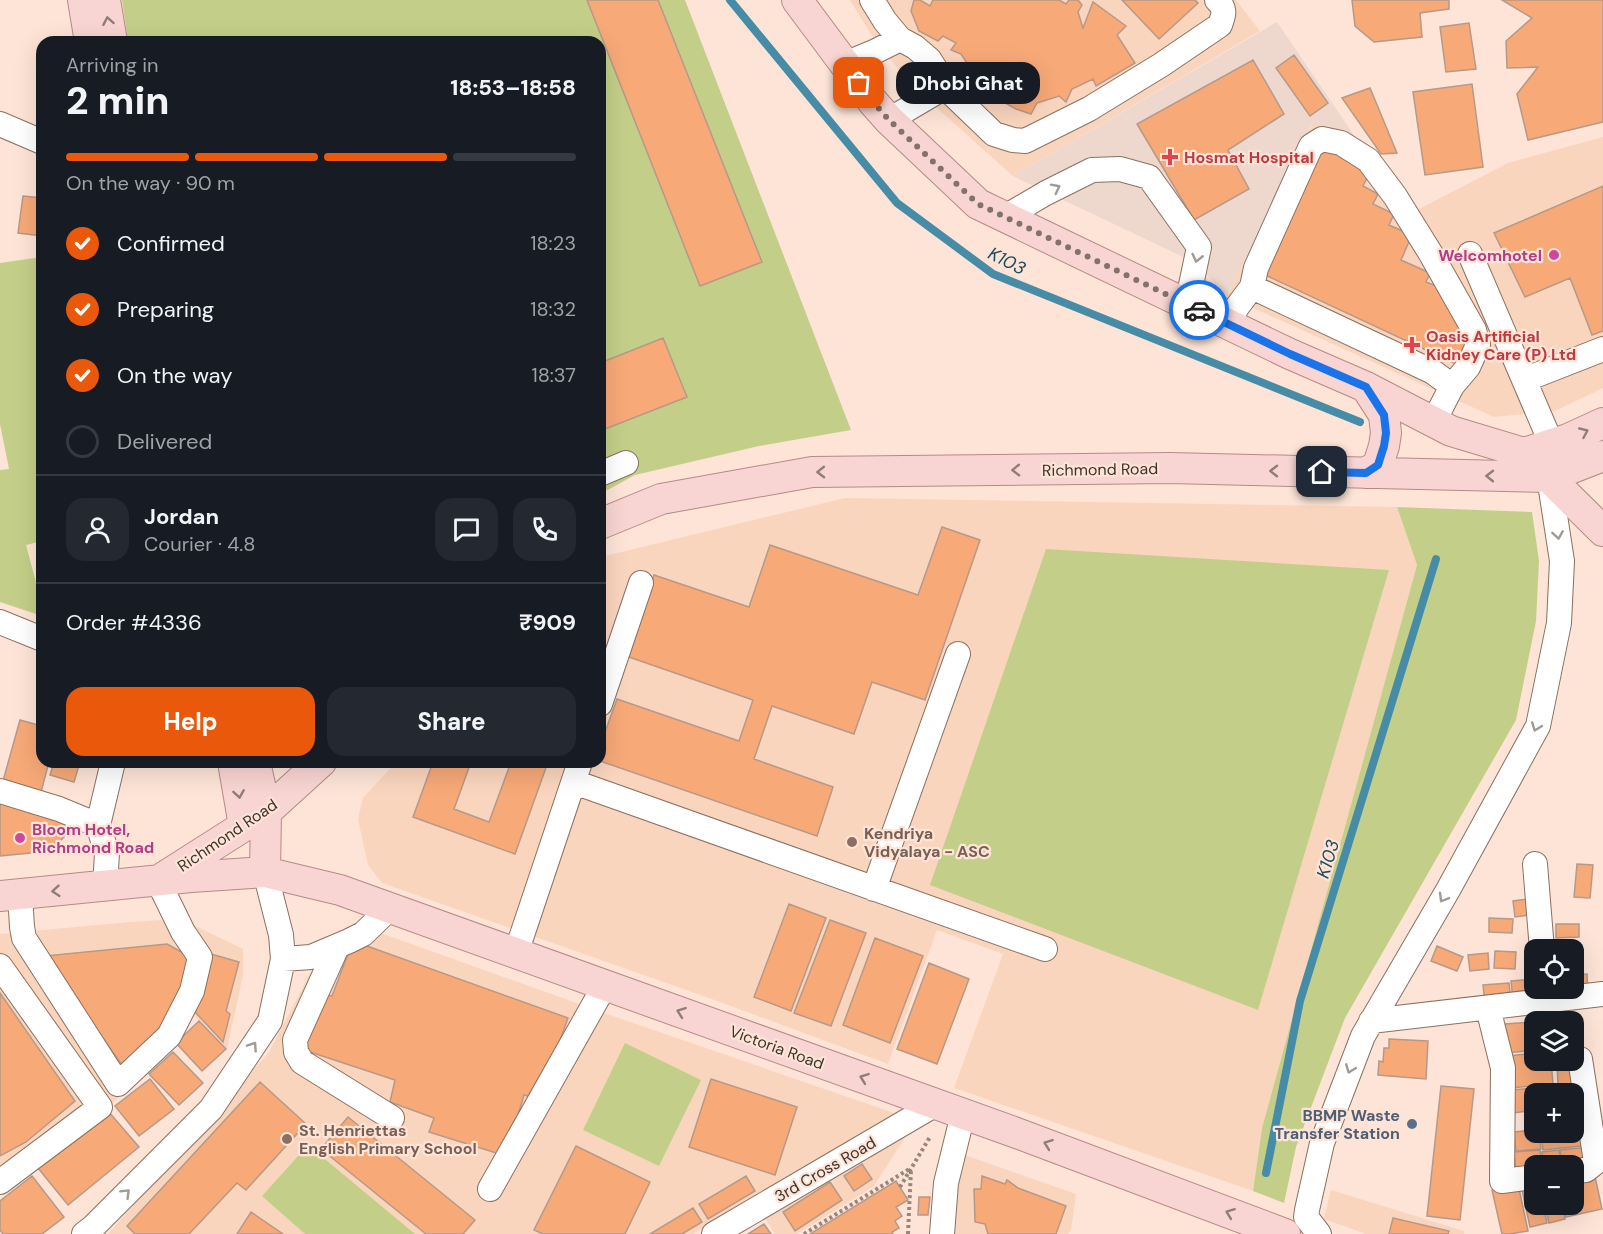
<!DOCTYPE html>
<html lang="en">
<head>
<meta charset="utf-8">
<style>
  :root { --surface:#171b24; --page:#242831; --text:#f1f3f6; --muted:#9ea1a6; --line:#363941; --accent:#ea580c }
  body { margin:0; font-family:"DM Sans",sans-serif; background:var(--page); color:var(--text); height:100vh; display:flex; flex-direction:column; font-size:22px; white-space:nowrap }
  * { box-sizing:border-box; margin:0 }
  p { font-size:20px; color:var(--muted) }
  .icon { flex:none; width:33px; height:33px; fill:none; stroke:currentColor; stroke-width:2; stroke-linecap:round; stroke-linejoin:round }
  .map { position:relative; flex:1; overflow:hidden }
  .sheet { position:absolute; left:36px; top:36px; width:570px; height:732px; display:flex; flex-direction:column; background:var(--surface); border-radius:18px; box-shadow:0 6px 24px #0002 }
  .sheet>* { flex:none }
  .controls { position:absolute; left:1524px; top:939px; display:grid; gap:12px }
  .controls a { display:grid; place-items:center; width:60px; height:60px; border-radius:12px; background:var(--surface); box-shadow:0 6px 24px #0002; font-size:30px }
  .pin { position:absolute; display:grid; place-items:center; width:51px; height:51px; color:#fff; margin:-26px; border-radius:12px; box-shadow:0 3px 9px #0006 }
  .courier { position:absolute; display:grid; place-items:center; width:60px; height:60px; margin:-30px; border:4px solid #1a73e8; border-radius:50%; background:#fff; color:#222; box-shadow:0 2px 8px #0007 }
  .bubble { position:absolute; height:42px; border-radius:18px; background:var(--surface); box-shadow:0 6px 24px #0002; font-size:20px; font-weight:800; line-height:42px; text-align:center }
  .overview em { font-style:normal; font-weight:800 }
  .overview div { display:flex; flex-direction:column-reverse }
  .overview { display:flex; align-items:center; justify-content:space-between; height:102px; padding:0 30px }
  h1 { font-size:39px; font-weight:800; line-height:45px }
  .bar { display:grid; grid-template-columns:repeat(4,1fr); gap:9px 6px; align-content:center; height:72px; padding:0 30px }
  .bar i { height:8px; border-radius:4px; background:var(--line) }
  .bar .on { background:var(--accent) }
  .bar p { grid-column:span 4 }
  .line { display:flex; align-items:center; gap:15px; padding:0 30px; border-top:2px solid var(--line) }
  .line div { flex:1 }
  .round { display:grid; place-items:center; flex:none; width:63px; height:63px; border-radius:18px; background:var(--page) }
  ol { padding:0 30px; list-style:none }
  li { display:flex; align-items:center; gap:18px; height:66px }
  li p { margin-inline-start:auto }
  li .icon { padding:6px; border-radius:50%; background:var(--accent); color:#fff; stroke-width:4 }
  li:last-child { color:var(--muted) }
  li i { width:33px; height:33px; border:3px solid var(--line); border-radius:50% }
  .action { display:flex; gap:12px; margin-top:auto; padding:12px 30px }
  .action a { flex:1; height:69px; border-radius:18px; background:var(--accent); color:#fff; font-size:24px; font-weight:800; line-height:69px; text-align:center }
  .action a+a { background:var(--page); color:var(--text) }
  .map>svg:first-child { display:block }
  .built { fill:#fad5be }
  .medical { fill:#eed7cd }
  .green { fill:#c3cf88 }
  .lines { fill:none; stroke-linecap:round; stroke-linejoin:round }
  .stream { stroke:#468ca7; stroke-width:8 }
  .building { fill:#f7a978; stroke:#b69988; stroke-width:1.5 }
  .minor-casing { stroke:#8b7060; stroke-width:26 }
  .major-casing { stroke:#b58a86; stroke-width:32 }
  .path { stroke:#97867c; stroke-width:4; stroke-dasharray:3 3; stroke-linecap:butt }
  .minor { stroke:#fff; stroke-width:24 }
  .major { stroke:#f8d5d3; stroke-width:30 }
  .oneway { stroke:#927c78 }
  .oneway2 { stroke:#9f9a96 }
  .done { stroke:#827268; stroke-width:6; stroke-dasharray:0 10.8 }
  .route { stroke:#1a73e8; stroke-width:8 }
  .health-dot { fill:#e0444e; stroke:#fde4d6; stroke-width:2 }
  .hotel-dot { fill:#d1479c; stroke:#fde4d6; stroke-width:2 }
  .education-dot { fill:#8d6e63; stroke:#fde4d6; stroke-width:2 }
  .service-dot { fill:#5c6f8a; stroke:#fde4d6; stroke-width:2 }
  .labels { text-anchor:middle; stroke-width:4.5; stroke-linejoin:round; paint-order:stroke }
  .health-label { font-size:16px; font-weight:bold; fill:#be3a42; stroke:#fde4d6; text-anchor:start }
  .hotel-label { font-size:16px; font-weight:bold; fill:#b23c85; stroke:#fde4d6; text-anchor:end }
  .street-label { font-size:16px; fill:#3f342d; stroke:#fde4d6 }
  .education-label { font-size:16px; font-weight:bold; fill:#785e54; stroke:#fde4d6; text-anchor:start }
  .service-label { font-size:16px; font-weight:bold; fill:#4e5e75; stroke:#fde4d6; text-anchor:end }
  .water-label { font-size:18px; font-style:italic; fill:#1e4b5d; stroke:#fde4d6 }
</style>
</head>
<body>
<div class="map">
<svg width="1603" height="1234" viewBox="0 0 1603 1234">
  <rect width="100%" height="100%" fill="#fde4d6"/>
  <path class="built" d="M850,0h386l24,31 -247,145 -104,-93 -39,-50z
    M1313,122l43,16 61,72 91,-47 95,-26v251l-48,23 -61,6 -267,-121z
    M845,498l552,9 20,58 -155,563 -9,63 -299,-103 49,-134 -66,-24 -49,134 -179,-66 -327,-115 -14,-18 -10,-46 5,-21 33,-36h204v-203l5,-3z
    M181,919l62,30v26l-16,75 -32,-34 -28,35 -51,49 -116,93v-259l130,-12z
    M358,925l252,90 290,100 -207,119h-585l161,-182 59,-113z
    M915,1122l-41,64 -77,48h-22l-14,-22z
    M959,1153l117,41 -5,36 -3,4h-117z
    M1331,1190l133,41v3h-98l-42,-15z"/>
  <path class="medical" d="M1277,22l79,116 -44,-15 -85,173 -31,-33 -183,-87z"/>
  <path class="green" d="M122,0h563l166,430 -92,16 -124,29 -35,19v-452h-472z
    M42,257v284l-16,4 16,60v11l-42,-14v-132l9,-1 -9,-45v-161z
    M1397,507l135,5 7,49 -3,60 -20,99 -171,298 -49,129 -12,56 -31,-12 9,-63 155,-563z
    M1046,549l343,21 -131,440 -328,-125z
    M625,1043l76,37 -42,86 -76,-36z
    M308,1145l107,89h-110l-43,-38z"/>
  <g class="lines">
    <path class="stream" d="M730,0l167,203 96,71 367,148
      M1266,1173l34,-172 136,-442"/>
  </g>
  <path class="building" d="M587,0h71l104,262 -62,24z
    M914,0h6l10,6 3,-6h126l7,4 3,-4h9l4,5 -4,7 5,16 10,-26 33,24 -9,9 18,28 -39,23 -3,-7 -21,10 -6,13 -7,-6 -22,7 -6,11 -15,-5 -36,-20 -11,-4 6,-10 -14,-21 -10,-4 5,-7 -13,-7 -5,5 -19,-10 -8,-20z
    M1122,0h73l3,3 -39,36z
    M1352,0h97v9l-29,4 2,24 -48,5 -19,-16z
    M1502,0h101v122l-75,18 -11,-46 21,-27 -31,1 -1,-27 26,-23z
    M1469,23l7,46 -30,3 -6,-45z
    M1294,55l34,48 -18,13 -34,-48z
    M1253,60l31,54 -56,36 21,39 -55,31 -57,-96z
    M1472,84l11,83 -58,8 -12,-83z
    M1370,88l27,65 -16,1 -39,-56z
    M1322,147l49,23 -8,16 15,8 -5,10 21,10 -5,11 23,10 -11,25 29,13 -4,9 16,6 26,50 -12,26 -193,-90z
    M1603,186v145l-11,4 -22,-57 -45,19 -31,-64z
    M23,196l19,2v38l-24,-3z
    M663,338l24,59 -87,34v-68z
    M942,527l38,13 -55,160 -53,-18 -18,52 -82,-28 -18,53 79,28 -16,49 -217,-75v-15l17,-47 122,42 14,-41 -127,-44 28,-81 95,32 21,-62 148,50z
    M20,720l22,6v36h7l-8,30 -38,-11z
    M54,762h26l-6,20 -24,-7z
    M433,762h38l-17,47 35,13 22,-60h37l-33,92 -102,-37z
    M0,798l60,19 5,10 -1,10 -13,14 -51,5z
    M1577,864l16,1 -3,33 -16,-1z
    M1535,898l2,16 -22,3 -2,-16z
    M789,904l37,14 -35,93 -37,-14z
    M1489,918l24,1 -1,14 -23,-1z
    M830,920l36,13 -35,93 -37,-13z
    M1556,924h23v13l-23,1z
    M875,938l48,18 -33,87 -47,-18z
    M353,941l215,77 -29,81 -15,-4 -18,61 -77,-24 5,-14 -44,-16 5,-22 -94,-31 21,-55 10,2z
    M167,944l27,15 -28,72 -39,41 -83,-116z
    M1437,946l26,11 -6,14 -26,-10z
    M1495,951l21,1 -1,17 -21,-1z
    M1488,953l1,16 -19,2 -2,-16z
    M211,954l28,8 -13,49 4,3 -7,28 -28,-30z
    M929,963l40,16 -32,85 -40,-15z
    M1587,974l1,21 -14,-7v-13z
    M1534,979v9h4l1,9 -26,2 -2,-18z
    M1509,983l2,18 -26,2 -2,-18z
    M0,993l75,108 -49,41 -26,14z
    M199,1021l27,28 -24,22 -26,-28z
    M1534,1022v28l-27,3 -2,-29z
    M1389,1039l39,2 -2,38 -48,-4 1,-14 4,1 1,-14h5z
    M173,1052l30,31 -24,22 -30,-31z
    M1534,1053v7h17l2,24 -42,4 -3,-32z
    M1557,1060h17l6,25 -22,1z
    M150,1079l24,30 -35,27 -24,-30z
    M711,1079l86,28 -22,68 -86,-28z
    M260,1082l46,42 -60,66 -9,-7 -48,51h-54l-8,-8z
    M1441,1086l33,3 -14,131 -33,-4z
    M1557,1087h23l1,19h-7v-12h-17z
    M1535,1088l-1,22 -20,3 -3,-23z
    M108,1111l31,36 -71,58 -30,-37z
    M348,1117l127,103 -12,14h-37l-105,-85z
    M1534,1130v2h5l2,17 -25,2 -2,-19z
    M1588,1130l2,15 -47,5 -2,-16 33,-2v-1z
    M576,1146l74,36 -25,52h-82l-9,-4z
    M1589,1147l2,17 -29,2 -2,-16z
    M1540,1150l2,16h-8l-18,7 -2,-21z
    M1559,1150l2,16h-18l-1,-14z
    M862,1164l10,15 -18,12 -10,-15z
    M1594,1172l8,37 -36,8 -2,-13h10v-28z
    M32,1176l32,41 -22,17h-39l-3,-4v-29z
    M746,1176l9,15 -47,28 -9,-15z
    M982,1176l23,8 2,-4 11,8 48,18 -10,28h-68l-3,-10 -10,-2 -1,-33h7z
    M896,1181l12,19 -12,7 6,9 -7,5 4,7 -7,4 1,2h-83z
    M830,1182l12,18 -47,31 -12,-19z
    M1534,1182v22h9l4,19 -17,4 -9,-42z
    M1518,1184l10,47 -18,3h-8l-10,-44z
    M919,1197h11l-2,18h-10z
    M1545,1204h17l3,15 -16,4z
    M693,1208l9,14 -20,12h-32z
    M251,1212l32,22h-46z
    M1393,1218l56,13 -1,3h-59z
    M764,1224l7,10h-23z"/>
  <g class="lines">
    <defs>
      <path id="minor" d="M872,0l13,21 15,18 15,8 14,12 9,14 7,14 49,47 19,6 12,1 64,-32 72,-44 59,-40c4,-11 6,-16 -3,-25
        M845,64l31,-13 24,-12
        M889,120l56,-33
        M0,124l42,18
        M1005,217l41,-24 46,-23 28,-1 29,8 50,70 -12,57
        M1470,254l82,191
        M1252,287l181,85 19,14
        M1228,324l9,-17 15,-20 4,-19 55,-122 11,-7 19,4 27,17 27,36 36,58 43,76 4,15 -10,22 -16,19 -19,37
        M1524,380l79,-31
        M600,474l26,-11
        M0,622l42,17
        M600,704l41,-121
        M574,782l471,167
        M0,791l59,18 39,16 9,28 -2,33
        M98,825l15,-63
        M1535,864l7,86
        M874,889l84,-235
        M20,894l2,33 2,11 94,146 51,-48 23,-45 8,-34 -17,-25 -25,-51
        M337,947l-42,93 1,12 6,10 90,56
        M516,953l64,-191
        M283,959l28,-2 38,-16 14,-7 27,-26
        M0,966l100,141 -100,75
        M1488,1008l15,60 -1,113 32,-4
        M1371,1021l232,-27
        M1574,1171l12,-1 10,-8 -16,-103
        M490,1189l115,-204
        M84,1234l9,-7 118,-118 59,-88 13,-62 -2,-24 -16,-63
        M714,1234l222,-130
        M942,1234l4,-51 17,-69
        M1319,1234l-13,-17 1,-7 15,-67 41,-107 85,-146 90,-164 21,-103 3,-62 -13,-84"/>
      <path id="major" d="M83,0l7,42
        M105,0l7,42
        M797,0l76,102 16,18 89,84 312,150 76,33 85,44 73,22 79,78
        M1524,453l44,-14 35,-16
        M1366,473l12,-8 6,-19 2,-13 -2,-18 -18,-28
        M600,524l61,-25 151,-27 358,-4 379,9 54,-21
        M233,762l11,64
        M255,762l11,50 -1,60
        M164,877l102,-65 55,-50
        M0,896l191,-19 74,-5 75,18 682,245 263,99"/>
    </defs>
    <use href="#minor" class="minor-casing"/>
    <use href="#major" class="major-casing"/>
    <path class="path" d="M900,1187l30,-50
      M804,1234l107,-66
      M908,1234l3,-65"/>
    <use href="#minor" class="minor"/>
    <use href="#major" class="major"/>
  </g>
  <defs><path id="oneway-chevron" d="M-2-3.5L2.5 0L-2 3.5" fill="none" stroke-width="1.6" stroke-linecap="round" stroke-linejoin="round" transform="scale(1.5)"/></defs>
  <g class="oneway">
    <use href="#oneway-chevron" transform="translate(108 21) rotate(-100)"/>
    <use href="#oneway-chevron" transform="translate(1584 432) rotate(-24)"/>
    <use href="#oneway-chevron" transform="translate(1016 470) rotate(179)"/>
    <use href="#oneway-chevron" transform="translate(1274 471) rotate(-179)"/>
    <use href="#oneway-chevron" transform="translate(821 472) rotate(179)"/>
    <use href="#oneway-chevron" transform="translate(1490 476) rotate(-179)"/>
    <use href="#oneway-chevron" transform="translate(239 794) rotate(81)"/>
    <use href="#oneway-chevron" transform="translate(56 891) rotate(175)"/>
    <use href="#oneway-chevron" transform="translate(681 1012) rotate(-160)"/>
    <use href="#oneway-chevron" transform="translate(864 1078) rotate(-160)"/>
    <use href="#oneway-chevron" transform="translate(1048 1144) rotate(-160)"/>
    <use href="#oneway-chevron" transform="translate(1230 1213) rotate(-159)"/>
  </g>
  <g class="oneway2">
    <use href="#oneway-chevron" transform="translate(1056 188) rotate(-27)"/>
    <use href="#oneway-chevron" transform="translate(1197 258) rotate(103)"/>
    <use href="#oneway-chevron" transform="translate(1558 535) rotate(81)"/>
    <use href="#oneway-chevron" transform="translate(1536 727) rotate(111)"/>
    <use href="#oneway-chevron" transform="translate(1443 898) rotate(120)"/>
    <use href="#oneway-chevron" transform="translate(253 1046) rotate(-56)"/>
    <use href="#oneway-chevron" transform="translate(1350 1069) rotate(111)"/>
    <use href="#oneway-chevron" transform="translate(126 1193) rotate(-45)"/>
  </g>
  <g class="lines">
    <path class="done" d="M859,83l14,19 16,18 89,84 221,106"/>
    <path class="route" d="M1199,310l91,44 76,33 18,28 2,18 -2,13 -6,19 -12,8 -44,-1"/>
  </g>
  <g class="health-dot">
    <path d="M1167 148h6v6h6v6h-6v6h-6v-6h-6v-6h6z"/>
    <path d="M1409 336h6v6h6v6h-6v6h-6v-6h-6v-6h6z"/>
  </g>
  <g class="hotel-dot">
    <circle cx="1554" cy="255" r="6"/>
    <circle cx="20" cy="838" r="6"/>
  </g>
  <g class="education-dot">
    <circle cx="852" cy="842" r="6"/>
    <circle cx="287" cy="1139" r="6"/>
  </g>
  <circle class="service-dot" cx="1412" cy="1124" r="6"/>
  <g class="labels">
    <g class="health-label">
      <text x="1184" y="163">Hosmat Hospital</text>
      <text x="1426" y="342">Oasis Artificial<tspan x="1426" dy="18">Kidney Care (P) Ltd</tspan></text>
    </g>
    <g class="hotel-label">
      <text x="1542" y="261">Welcomhotel</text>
      <text x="32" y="835" text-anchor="start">Bloom Hotel,<tspan x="32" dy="18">Richmond Road</tspan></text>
    </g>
    <g class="street-label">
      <text transform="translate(1100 469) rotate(-1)" y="6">Richmond Road</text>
      <text transform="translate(227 835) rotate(-34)" y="6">Richmond Road</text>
      <text transform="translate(777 1047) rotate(20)" y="6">Victoria Road</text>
      <text transform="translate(825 1169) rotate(-30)" y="6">3rd Cross Road</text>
    </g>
    <g class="education-label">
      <text x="864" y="839">Kendriya<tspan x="864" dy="18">Vidyalaya - ASC</tspan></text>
      <text x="299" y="1136">St. Henriettas<tspan x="299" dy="18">English Primary School</tspan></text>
    </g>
    <g class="service-label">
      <text x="1400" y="1121">BBMP Waste<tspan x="1400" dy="18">Transfer Station</tspan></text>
    </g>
    <g class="water-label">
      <text transform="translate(1007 261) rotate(27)" y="6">K103</text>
      <text transform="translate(1328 859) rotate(-73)" y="6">K103</text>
    </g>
  </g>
</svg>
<div class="controls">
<a><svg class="icon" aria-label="locate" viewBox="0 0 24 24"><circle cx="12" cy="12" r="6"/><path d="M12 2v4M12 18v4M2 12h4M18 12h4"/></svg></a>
<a><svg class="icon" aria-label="layers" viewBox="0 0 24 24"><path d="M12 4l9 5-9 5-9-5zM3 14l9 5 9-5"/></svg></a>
<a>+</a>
<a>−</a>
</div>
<div class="pin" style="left:859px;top:83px;background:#ea580c"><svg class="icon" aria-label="bag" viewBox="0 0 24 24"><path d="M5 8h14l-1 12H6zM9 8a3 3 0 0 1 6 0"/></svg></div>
<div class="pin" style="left:1322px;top:472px;background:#1f2937"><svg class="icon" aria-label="home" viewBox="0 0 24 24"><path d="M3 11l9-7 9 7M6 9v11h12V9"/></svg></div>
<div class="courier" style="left:1199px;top:310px"><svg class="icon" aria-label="car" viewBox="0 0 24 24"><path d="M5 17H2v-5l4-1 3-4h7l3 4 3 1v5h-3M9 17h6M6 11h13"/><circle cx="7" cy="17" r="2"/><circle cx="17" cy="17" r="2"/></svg></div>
<div class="bubble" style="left:896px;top:62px;width:144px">Dhobi Ghat</div>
<section class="sheet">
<div class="overview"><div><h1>2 min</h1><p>Arriving in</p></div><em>18:53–18:58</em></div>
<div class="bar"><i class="on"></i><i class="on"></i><i class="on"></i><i></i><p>On the way · 90 m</p></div>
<ol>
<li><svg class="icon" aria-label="check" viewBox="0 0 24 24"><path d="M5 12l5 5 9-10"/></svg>Confirmed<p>18:23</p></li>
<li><svg class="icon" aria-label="check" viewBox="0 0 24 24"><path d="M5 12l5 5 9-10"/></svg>Preparing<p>18:32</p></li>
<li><svg class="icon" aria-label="check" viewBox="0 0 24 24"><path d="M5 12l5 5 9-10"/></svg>On the way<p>18:37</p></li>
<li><i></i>Delivered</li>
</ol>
<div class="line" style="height:108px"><a class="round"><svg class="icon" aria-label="person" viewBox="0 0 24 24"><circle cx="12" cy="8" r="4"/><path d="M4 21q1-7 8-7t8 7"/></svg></a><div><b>Jordan</b><p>Courier · 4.8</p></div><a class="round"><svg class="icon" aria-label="chat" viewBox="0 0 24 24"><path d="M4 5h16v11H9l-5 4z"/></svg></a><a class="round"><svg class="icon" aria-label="phone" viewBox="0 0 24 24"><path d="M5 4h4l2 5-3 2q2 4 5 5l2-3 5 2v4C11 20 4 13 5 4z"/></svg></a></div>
<div class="line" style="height:78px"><div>Order #4336</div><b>₹909</b></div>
<div class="action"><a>Help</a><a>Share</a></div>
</section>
</div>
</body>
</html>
